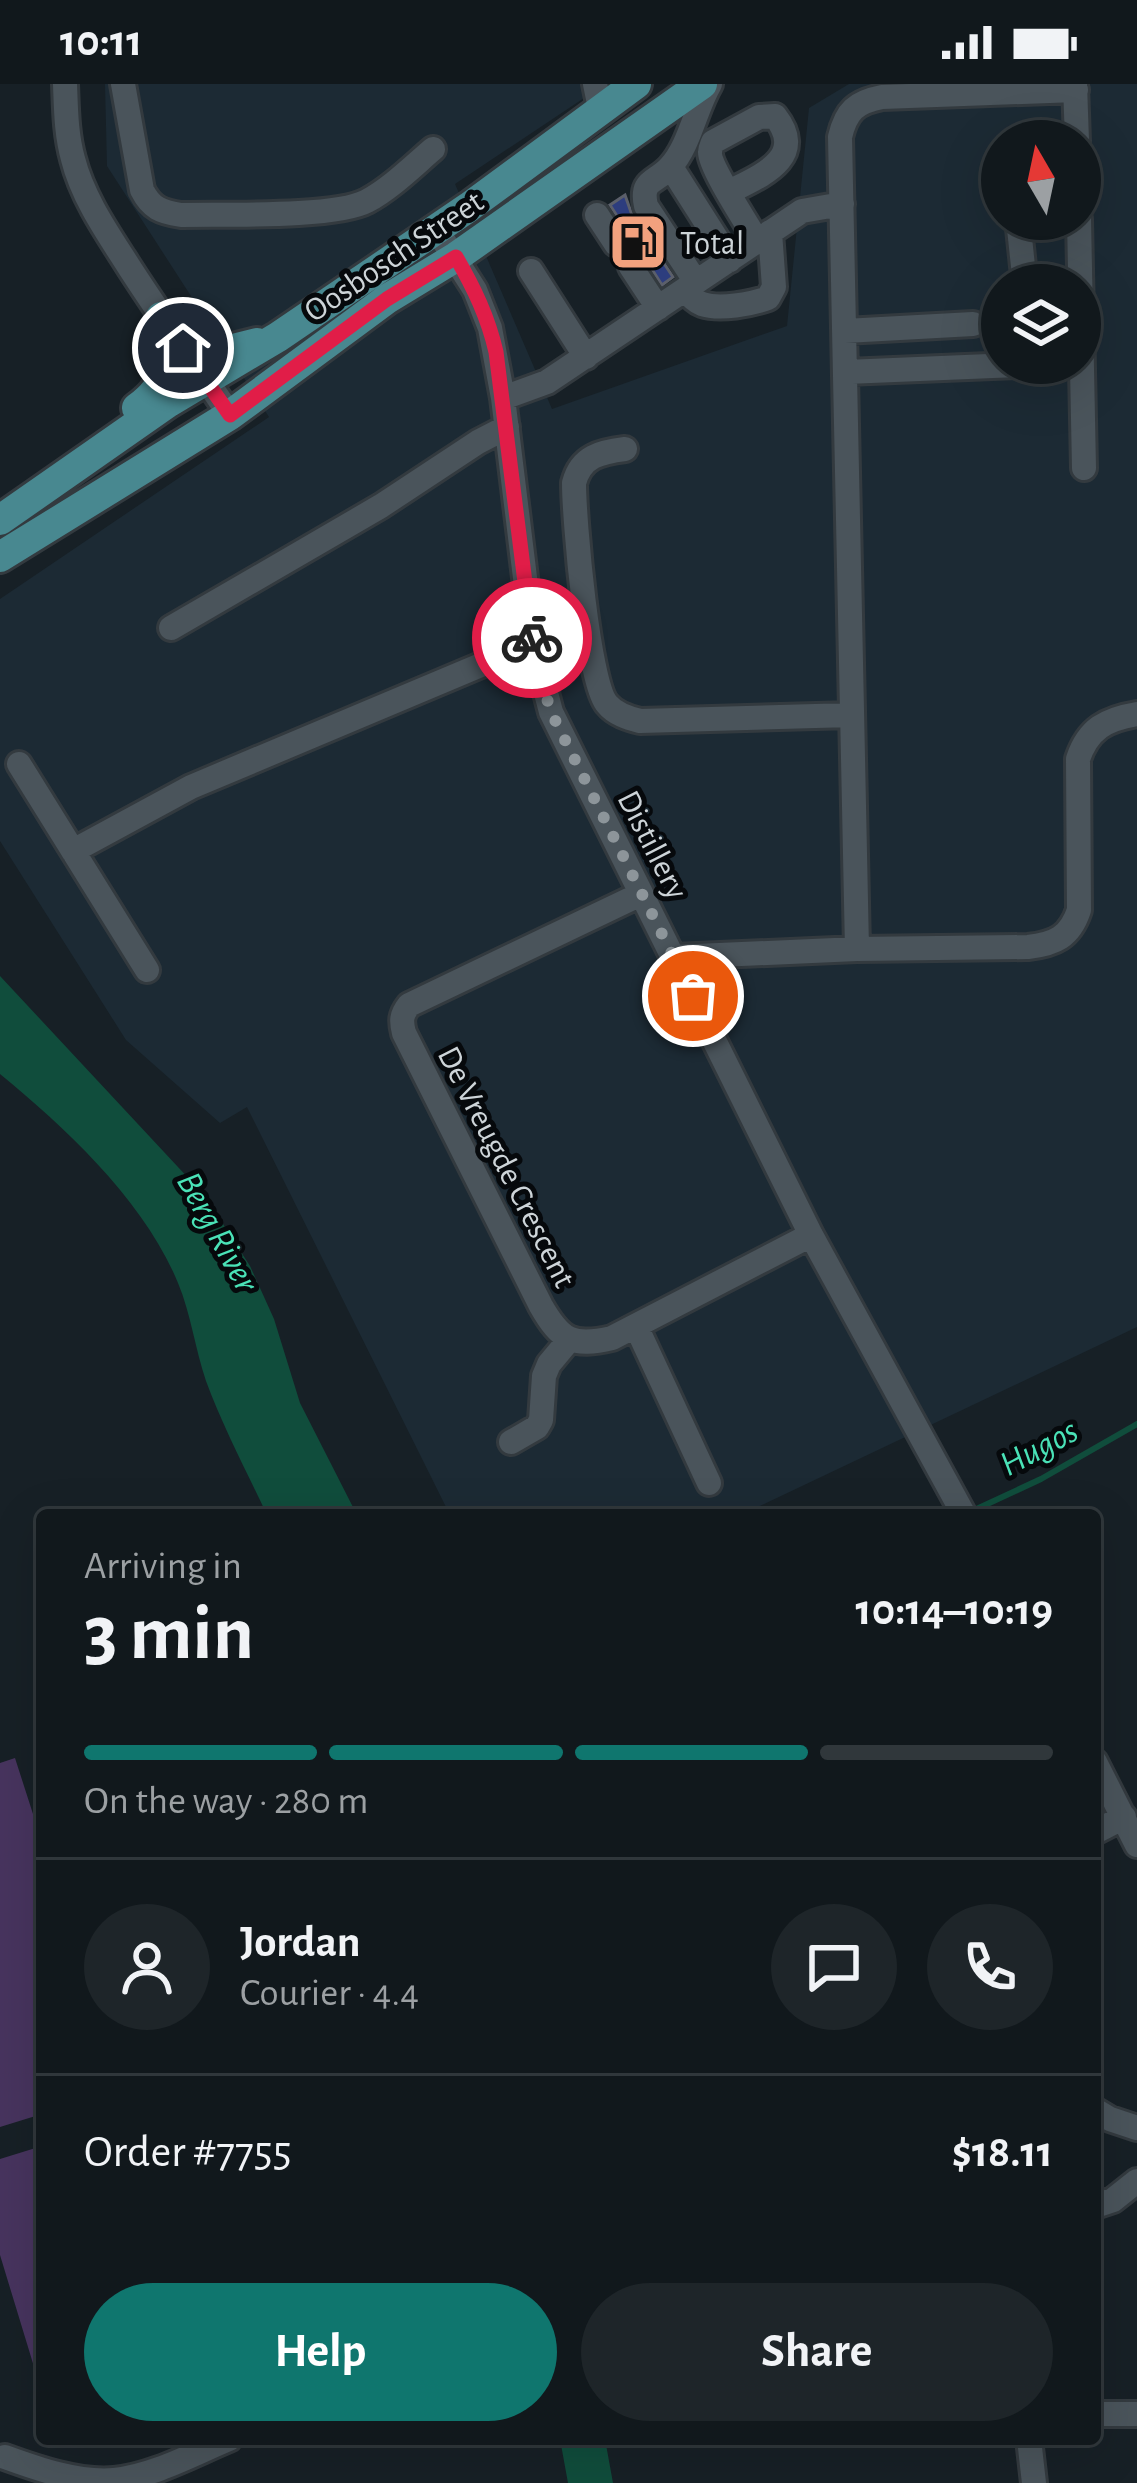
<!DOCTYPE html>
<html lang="en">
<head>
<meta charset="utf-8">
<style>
  :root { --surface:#11181c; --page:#1e2529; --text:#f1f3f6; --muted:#9ca0a3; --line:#30373b; --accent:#0f766e }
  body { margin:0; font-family:"Alegreya Sans",sans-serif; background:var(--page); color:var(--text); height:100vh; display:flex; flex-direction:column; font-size:45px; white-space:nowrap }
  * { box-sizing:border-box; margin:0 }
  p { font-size:39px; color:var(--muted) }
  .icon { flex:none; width:66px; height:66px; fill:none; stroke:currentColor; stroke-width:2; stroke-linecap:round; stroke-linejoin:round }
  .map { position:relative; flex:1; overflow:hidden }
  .side { position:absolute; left:36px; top:1425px; width:1065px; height:936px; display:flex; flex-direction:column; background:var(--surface); border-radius:12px; box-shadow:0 12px 48px #0002,0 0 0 3px var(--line) }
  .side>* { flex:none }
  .needle { width:78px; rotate:351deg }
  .fabs { position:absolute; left:981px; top:36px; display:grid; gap:24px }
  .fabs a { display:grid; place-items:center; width:120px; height:120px; border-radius:50%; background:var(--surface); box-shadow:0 12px 48px #0002,0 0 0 3px var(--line); font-size:60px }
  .pin { position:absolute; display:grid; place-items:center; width:102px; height:102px; color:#fff; margin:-51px; border:6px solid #fff; border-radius:50%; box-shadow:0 3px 12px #0007 }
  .courier { position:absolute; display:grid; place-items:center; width:120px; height:120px; margin:-60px; border:9px solid #e11d48; border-radius:50%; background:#fff; color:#222; box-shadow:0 3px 15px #0007 }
  .overview em { font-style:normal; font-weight:700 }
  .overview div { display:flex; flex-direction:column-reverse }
  .overview { display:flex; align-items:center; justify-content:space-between; height:204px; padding:0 48px }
  h1 { font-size:78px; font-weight:700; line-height:90px }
  .bar { display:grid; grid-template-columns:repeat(4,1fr); gap:18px 12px; align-content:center; height:144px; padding:0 48px }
  .bar i { height:15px; border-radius:9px; background:var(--line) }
  .bar .selected { background:var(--accent) }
  .bar p { grid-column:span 4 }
  .line { display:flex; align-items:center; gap:30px; padding:0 48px; border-top:3px solid var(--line) }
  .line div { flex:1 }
  .round { display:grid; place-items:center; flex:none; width:126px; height:126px; border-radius:63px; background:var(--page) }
  .button { display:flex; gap:24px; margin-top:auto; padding:24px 48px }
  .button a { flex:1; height:138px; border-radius:72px; background:var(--accent); color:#fff; font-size:48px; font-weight:700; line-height:138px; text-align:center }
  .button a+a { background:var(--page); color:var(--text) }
  .status { display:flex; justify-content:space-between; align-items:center; height:84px; padding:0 60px; background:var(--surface); direction:ltr }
  .status svg { height:33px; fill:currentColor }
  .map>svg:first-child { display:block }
  .built { fill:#1c2a34; fill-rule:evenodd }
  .green { fill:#47345e }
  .water { fill:#104d3c }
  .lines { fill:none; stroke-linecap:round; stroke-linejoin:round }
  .stream { stroke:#104d3c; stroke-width:6 }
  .building { fill:#2d3d7e; stroke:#5b5f6a; stroke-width:3 }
  .minor-casing { stroke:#333a3f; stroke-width:30 }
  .major-casing { stroke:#333a3f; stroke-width:36 }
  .minor { stroke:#4a545b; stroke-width:24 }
  .major { stroke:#488890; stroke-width:30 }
  .done { stroke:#8d959a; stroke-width:12; stroke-dasharray:0 21.6 }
  .route { stroke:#e11d48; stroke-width:15 }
  .labels { text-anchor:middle; stroke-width:10; stroke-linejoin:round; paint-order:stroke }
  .poi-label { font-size:33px; fill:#cdd4d8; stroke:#06090c; text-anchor:start }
  .street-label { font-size:33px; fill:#cdd4d8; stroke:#06090c }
  .water-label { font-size:36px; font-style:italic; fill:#4ae2b7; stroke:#06090c }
</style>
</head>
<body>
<div class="status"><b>10:11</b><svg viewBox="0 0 49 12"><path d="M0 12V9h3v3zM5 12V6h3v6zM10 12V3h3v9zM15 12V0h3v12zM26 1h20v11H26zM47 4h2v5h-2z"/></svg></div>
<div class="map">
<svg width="1137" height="2399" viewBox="0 0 1137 2399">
  <rect width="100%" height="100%" fill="#172026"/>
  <path class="built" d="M105,0h500l-150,100 97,225 235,-83 22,-218 40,-24h288v1243l-396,188h-291l-203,-408 -27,16 -94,-83 -126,-199v-242l269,-182 -162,-251zM1002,57h78v78h-78zM1002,201h78v78h-78z"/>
  <path class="green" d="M15,1674l27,84v272l-42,13v-364z
    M42,2062v247l-42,-138v-96z"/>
  <path class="water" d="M0,892l205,220 45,70 24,53 26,84 57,112h-90c-21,-45 -44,-88 -61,-134 -11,-32 -15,-67 -28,-98 -33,-81 -111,-154 -178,-209z
    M560,2355h45l8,44h-45z"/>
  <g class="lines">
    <path class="stream" d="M970,1428l71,-33 96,-55"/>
  </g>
  <path class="building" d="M625,111l7,20 41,62 -11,8 -18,-28 -13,-6 -1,-15 -20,-31z"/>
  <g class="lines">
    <defs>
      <path id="minor" d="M65,0c1,25 1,50 8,75 9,36 31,69 51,100 34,54 71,104 106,156
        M123,0l19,106c9,18 19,22 39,25 41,-1 154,3 186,-14 24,-13 45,-34 66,-52
        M595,0l5,24
        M1075,0l2,57
        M671,83l59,93
        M729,108c31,-16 79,-34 46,-76l-16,1 -46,25c-1,3 -3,6 -3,10 -1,14 38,73 47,89
        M597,131l19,29
        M1018,135l7,66
        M1079,135l5,249
        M436,145l39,61 15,38 13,70 30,245 18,69 260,523 153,280
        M631,183l27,41
        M531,187l55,86
        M696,198l-50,-76c-6,-27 10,-23 24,-39 20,-22 25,-58 40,-83
        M686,206c5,6 8,11 16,14 18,6 49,0 66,-6l6,-11 -4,-55
        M845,247l128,-7
        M846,288l217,-9
        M503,314l44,-16 255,-171 40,-7
        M625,365c-24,3 -44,7 -51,34 0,35 14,200 33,221 8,10 21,14 33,17l211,-6
        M171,544l210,-122 97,-64 29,-15
        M19,680l128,206
        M73,767l118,-64 342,-144
        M641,810l-232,111c-8,10 -8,16 -5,28l137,273c20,35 32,41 71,32l199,-103
        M857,865l-17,-812c6,-26 16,-35 42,-40l194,-7
        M674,873l183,-8 171,-2c27,-3 42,-10 51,-37l-1,-151c10,-30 28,-40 59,-45
        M636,1242l73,157
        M511,1358l26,-15 4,-7 3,-44 5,-12 20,-24
        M1095,1678l42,83
        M1095,1748l29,-15
        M1095,2026l15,9 27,9
        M1095,2122l18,-6 24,-19
        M1095,2330h42
        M1029,2355l5,44
        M5,2373c33,12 73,26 109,23 40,-4 79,-26 115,-41"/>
      <path id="major" d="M167,243l31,17 27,7 32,-8
        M137,324c36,-26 34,-51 24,-91
        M0,436l169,-118 109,-65 191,-130 167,-123
        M0,473l230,-142 157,-116 69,-42 246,-173"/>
    </defs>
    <use href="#minor" class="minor-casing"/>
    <use href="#major" class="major-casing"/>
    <use href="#minor" class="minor"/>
    <use href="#major" class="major"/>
  </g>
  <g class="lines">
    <path class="done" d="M532,554l8,38 11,36 142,284"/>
    <path class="route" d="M183,264l47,67 157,-116 69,-42c18,31 32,60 40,95l36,286"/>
  </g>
  <defs>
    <symbol id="fuel-square" viewBox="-11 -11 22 22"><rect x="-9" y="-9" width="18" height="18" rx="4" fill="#f2a17e" stroke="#06090c"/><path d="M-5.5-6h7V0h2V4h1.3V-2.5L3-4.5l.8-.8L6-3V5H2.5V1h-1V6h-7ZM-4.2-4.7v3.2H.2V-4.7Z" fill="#111"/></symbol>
  </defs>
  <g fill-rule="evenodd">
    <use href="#fuel-square" x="605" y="125" width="66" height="66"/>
  </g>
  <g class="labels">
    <g class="poi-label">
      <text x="680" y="170">Total</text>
    </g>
    <g class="street-label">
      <text transform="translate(393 171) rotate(-34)" y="12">Oosbosch Street</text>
      <text transform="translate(654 760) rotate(63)" y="12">Distillery</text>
      <text transform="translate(508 1082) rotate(63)" y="12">De Vreugde Crescent</text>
    </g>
    <g class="water-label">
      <text transform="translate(219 1147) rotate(61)" y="13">Berg River</text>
      <text transform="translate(1038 1362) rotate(-28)" y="13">Hugos</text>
    </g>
  </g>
</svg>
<div class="fabs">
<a><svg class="needle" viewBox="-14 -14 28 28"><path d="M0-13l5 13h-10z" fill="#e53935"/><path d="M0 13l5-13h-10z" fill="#9ca0a3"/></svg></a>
<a><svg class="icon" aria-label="layers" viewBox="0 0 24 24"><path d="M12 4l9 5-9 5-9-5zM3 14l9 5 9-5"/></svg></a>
</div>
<div class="pin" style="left:693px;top:912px;background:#ea580c"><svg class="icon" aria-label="bag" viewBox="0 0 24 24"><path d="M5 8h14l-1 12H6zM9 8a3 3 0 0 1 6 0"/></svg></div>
<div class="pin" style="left:183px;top:264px;background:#1f2937"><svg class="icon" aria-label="home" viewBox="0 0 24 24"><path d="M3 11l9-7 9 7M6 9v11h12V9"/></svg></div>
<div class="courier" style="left:532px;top:554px"><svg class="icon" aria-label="bike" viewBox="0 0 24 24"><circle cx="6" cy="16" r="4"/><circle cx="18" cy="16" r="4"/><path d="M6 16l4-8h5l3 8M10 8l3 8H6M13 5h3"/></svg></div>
<section class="side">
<div class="overview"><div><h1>3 min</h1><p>Arriving in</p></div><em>10:14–10:19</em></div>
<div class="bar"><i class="selected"></i><i class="selected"></i><i class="selected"></i><i></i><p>On the way · 280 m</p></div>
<div class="line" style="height:216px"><a class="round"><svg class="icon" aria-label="person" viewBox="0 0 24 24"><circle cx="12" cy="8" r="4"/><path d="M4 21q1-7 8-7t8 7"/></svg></a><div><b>Jordan</b><p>Courier · 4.4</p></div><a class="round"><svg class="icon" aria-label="chat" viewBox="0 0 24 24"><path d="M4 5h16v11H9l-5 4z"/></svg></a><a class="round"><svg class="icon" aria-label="phone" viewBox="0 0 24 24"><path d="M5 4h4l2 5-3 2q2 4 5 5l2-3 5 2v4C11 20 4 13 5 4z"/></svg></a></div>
<div class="line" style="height:156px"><div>Order #7755</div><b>$18.11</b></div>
<div class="button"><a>Help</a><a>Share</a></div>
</section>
</div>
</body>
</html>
